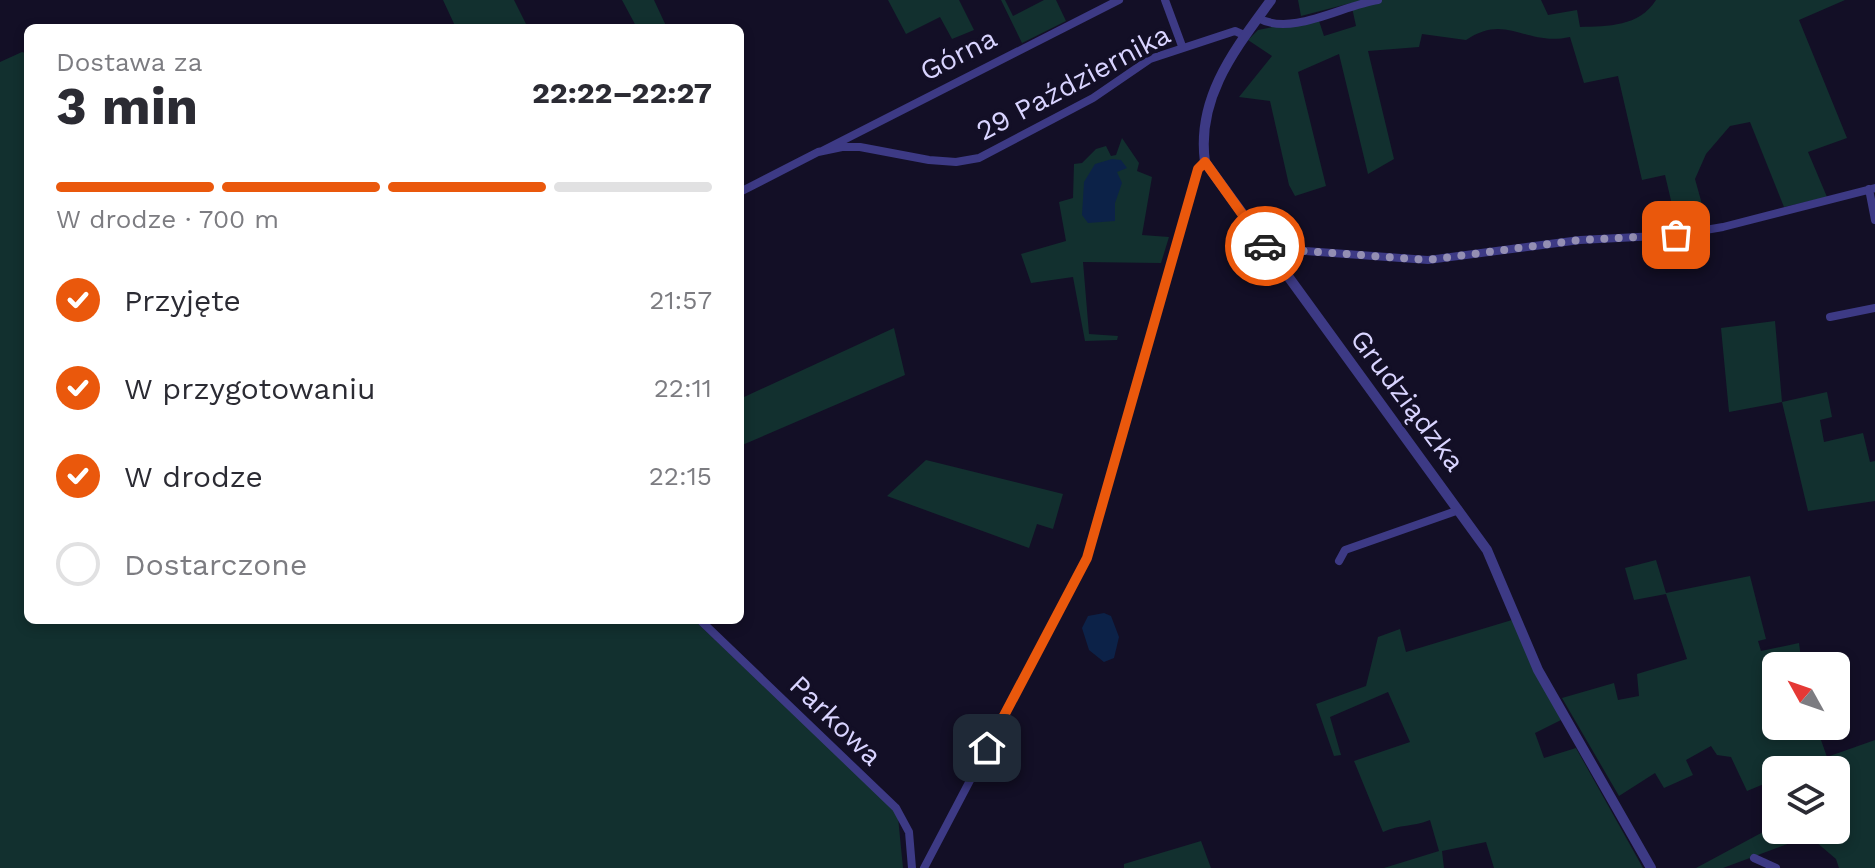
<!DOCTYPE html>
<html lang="pl">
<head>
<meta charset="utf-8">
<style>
  :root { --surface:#fff; --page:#f2f2f3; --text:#2b2b33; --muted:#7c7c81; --line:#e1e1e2; --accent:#ea580c }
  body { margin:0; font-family:"Work Sans",sans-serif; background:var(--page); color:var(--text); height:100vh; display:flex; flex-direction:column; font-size:30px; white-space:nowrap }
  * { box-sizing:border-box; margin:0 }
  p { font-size:26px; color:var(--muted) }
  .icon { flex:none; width:44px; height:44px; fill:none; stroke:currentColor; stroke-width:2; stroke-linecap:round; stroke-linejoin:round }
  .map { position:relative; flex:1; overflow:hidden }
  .side { position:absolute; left:24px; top:24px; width:720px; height:600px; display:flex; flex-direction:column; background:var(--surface); border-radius:12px; box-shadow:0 4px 12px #0003 }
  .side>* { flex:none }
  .needle { width:52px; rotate:310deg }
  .fabs { position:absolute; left:1762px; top:652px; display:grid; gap:16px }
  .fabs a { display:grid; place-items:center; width:88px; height:88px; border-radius:12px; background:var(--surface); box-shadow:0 4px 12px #0003; font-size:40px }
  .pin { position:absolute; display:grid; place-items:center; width:68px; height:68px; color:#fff; margin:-34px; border-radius:16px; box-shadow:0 4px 12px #0006 }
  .courier { position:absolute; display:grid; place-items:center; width:80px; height:80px; margin:-40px; border:6px solid #ea580c; border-radius:50%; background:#fff; color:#222; box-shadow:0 2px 10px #0007 }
  .head em { font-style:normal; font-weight:700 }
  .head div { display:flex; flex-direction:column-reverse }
  .head { display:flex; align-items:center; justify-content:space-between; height:136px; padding:0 32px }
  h1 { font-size:52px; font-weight:700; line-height:60px }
  .bar { display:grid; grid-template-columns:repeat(4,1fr); gap:12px 8px; align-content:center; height:96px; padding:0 32px }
  .bar i { height:10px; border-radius:6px; background:var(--line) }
  .bar .active { background:var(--accent) }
  .bar p { grid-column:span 4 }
  ol { padding:0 32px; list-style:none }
  li { display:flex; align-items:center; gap:24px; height:88px }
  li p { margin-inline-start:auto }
  li .icon { padding:8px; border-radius:50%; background:var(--accent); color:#fff; stroke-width:4 }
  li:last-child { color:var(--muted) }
  li i { width:44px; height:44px; border:4px solid var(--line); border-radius:50% }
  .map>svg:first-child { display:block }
  .green { fill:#12302f }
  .water { fill:#0c2248 }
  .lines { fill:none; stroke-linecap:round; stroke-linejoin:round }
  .minor { stroke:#3d3a85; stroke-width:8 }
  .tertiary { stroke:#3d3a85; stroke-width:10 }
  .done { stroke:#948fb3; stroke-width:8; stroke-dasharray:0 14.4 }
  .route { stroke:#ea580c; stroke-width:10 }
  .labels { text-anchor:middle; stroke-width:7; stroke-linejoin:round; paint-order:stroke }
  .street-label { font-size:28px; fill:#d9d4ff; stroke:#130f26 }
</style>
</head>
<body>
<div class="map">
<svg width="1875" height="868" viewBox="0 0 1875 868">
  <rect width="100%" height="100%" fill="#130f26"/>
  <path class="green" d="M443,0h71l14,28h-72z
    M622,0h32l13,28h-30z
    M888,0h71l15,30 -22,9 -12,-22 -34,17z
    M1001,0h4l8,16 31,-16h12l10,21 -44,22z
    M1298,0h243l7,15 29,-5 3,17c28,-1 59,0 76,-27h189l-46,20 48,118 -39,14 19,45 -43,10 -34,-85 -20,4 -24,28 -11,25 13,47 -30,4 -13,-55 -23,5 -24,-104 -34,7 -14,-46c-45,10 -63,-25 -104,3l-44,-6 -3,13 -51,4 26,108 -26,15 -29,-120 -41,18 28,114 -31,10 -6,-11 -19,-84 -31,-4 33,-41 -24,-16 10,-10 60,-12 6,18 32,-10 -5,-23 -50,13z
    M22,52l6,2v566h666l198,187 6,10 5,51h-903v-806z
    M1122,138l17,25 -2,8 15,6 -10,58 27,2 -8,26 -78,-1 6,72 29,2 -1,4 -32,1 -12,-64 -42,6 -10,-29 45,-13 -7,-39 14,-4 1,-34 8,-1 14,-14 10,-3 5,10 5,-1z
    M1775,321l7,81 45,-10 5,25 -12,3 4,22 39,-9 7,29 5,-1v40l-67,10 -26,-109 -53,10 -8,-84z
    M894,328l11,47 -165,71v-57l4,8z
    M926,460l137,34 -10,35 -16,-5 -8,24 -142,-52z
    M1656,560l10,33 84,-17 16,63 -8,2 3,10 38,-8 3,23h-26v60h40l11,31 48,-17v128h-36l-3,-9 -27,-23 -86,32h-27l80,-43v5h60v-60h-60v9l-29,12 -16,-34 -14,-2 -6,-9 -25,14 7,15 -29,13 -9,-15 -36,23 -57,-98 52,-15 4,17 21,-4 -2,-22 50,-15 -21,-65 -32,6 -9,-32z
    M1512,620l49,100 -26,13 9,25 32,-10 67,120h-149l-8,-26 -44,9 2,17h-60l55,-17 -9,-31c-17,7 -30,4 -47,12l-29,-71 56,-19 -22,-50 -58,25 11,38 -7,1 -18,-52 50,-18 12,-49 22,-8 6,23z
    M1201,841l10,27h-87v-4z"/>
  <path class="water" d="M1112,159l9,1 6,8 -10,4 5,11 -7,20v18l-27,2 -6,-8 2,-33 11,-18z
    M1104,613l7,3 8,21 -5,21 -10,4 -15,-12 -7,-22 6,-12z"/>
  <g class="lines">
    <path class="minor" d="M1165,0l17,46
      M1258,18c34,19 85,-13 120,-18
      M822,151l297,-151
      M1869,189l6,31
      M740,192l78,-40 24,-5h18l69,13 27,2 23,-4 114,-60 57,-39 85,-28 9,4
      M1270,253l8,-4 150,11 152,-20 96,-5 47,-8 152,-39
      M1830,317l45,-9
      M1339,561l6,-11 114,-40
      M700,620l196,188 13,24 3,36
      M1754,858l22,10
      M924,868l163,-310 111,-389 7,-7"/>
    <path class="tertiary" d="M1271,0c-35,48 -75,97 -66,162l282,388 51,120 113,198"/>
  </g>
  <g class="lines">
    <path class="done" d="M1265,246l5,7 8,-4 150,11 152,-20 96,-5"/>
    <path class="route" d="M987,748l100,-190 111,-389 7,-7 60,84"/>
  </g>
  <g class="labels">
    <g class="street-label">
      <text transform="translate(958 54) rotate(-27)" y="10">Górna</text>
      <text transform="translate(1073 82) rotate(-28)" y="10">29 Października</text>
      <text transform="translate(1408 400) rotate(53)" y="10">Grudziądzka</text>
      <text transform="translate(836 720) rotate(44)" y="10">Parkowa</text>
    </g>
  </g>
</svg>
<div class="fabs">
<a><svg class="needle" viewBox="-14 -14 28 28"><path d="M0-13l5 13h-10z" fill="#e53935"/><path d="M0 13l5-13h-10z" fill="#7c7c81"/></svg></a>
<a><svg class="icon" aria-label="layers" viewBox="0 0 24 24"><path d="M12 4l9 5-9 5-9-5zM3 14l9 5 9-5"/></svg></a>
</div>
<div class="pin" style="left:1676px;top:235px;background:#ea580c"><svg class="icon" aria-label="bag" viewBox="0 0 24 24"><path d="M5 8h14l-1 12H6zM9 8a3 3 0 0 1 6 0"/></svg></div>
<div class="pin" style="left:987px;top:748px;background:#1f2937"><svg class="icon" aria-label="home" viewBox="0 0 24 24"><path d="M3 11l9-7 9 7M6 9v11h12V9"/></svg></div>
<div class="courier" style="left:1265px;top:246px"><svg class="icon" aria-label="car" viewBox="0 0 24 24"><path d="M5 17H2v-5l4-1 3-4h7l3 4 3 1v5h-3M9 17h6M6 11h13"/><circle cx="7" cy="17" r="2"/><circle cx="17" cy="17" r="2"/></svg></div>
<section class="side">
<div class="head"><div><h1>3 min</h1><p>Dostawa za</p></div><em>22:22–22:27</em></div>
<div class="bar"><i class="active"></i><i class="active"></i><i class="active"></i><i></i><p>W drodze · 700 m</p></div>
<ol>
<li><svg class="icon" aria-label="check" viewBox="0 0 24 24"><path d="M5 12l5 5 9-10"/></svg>Przyjęte<p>21:57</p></li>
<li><svg class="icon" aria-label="check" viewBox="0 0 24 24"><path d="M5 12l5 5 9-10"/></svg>W przygotowaniu<p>22:11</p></li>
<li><svg class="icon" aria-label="check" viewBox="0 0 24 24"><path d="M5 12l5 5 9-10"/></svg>W drodze<p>22:15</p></li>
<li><i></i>Dostarczone</li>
</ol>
</section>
</div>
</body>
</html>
